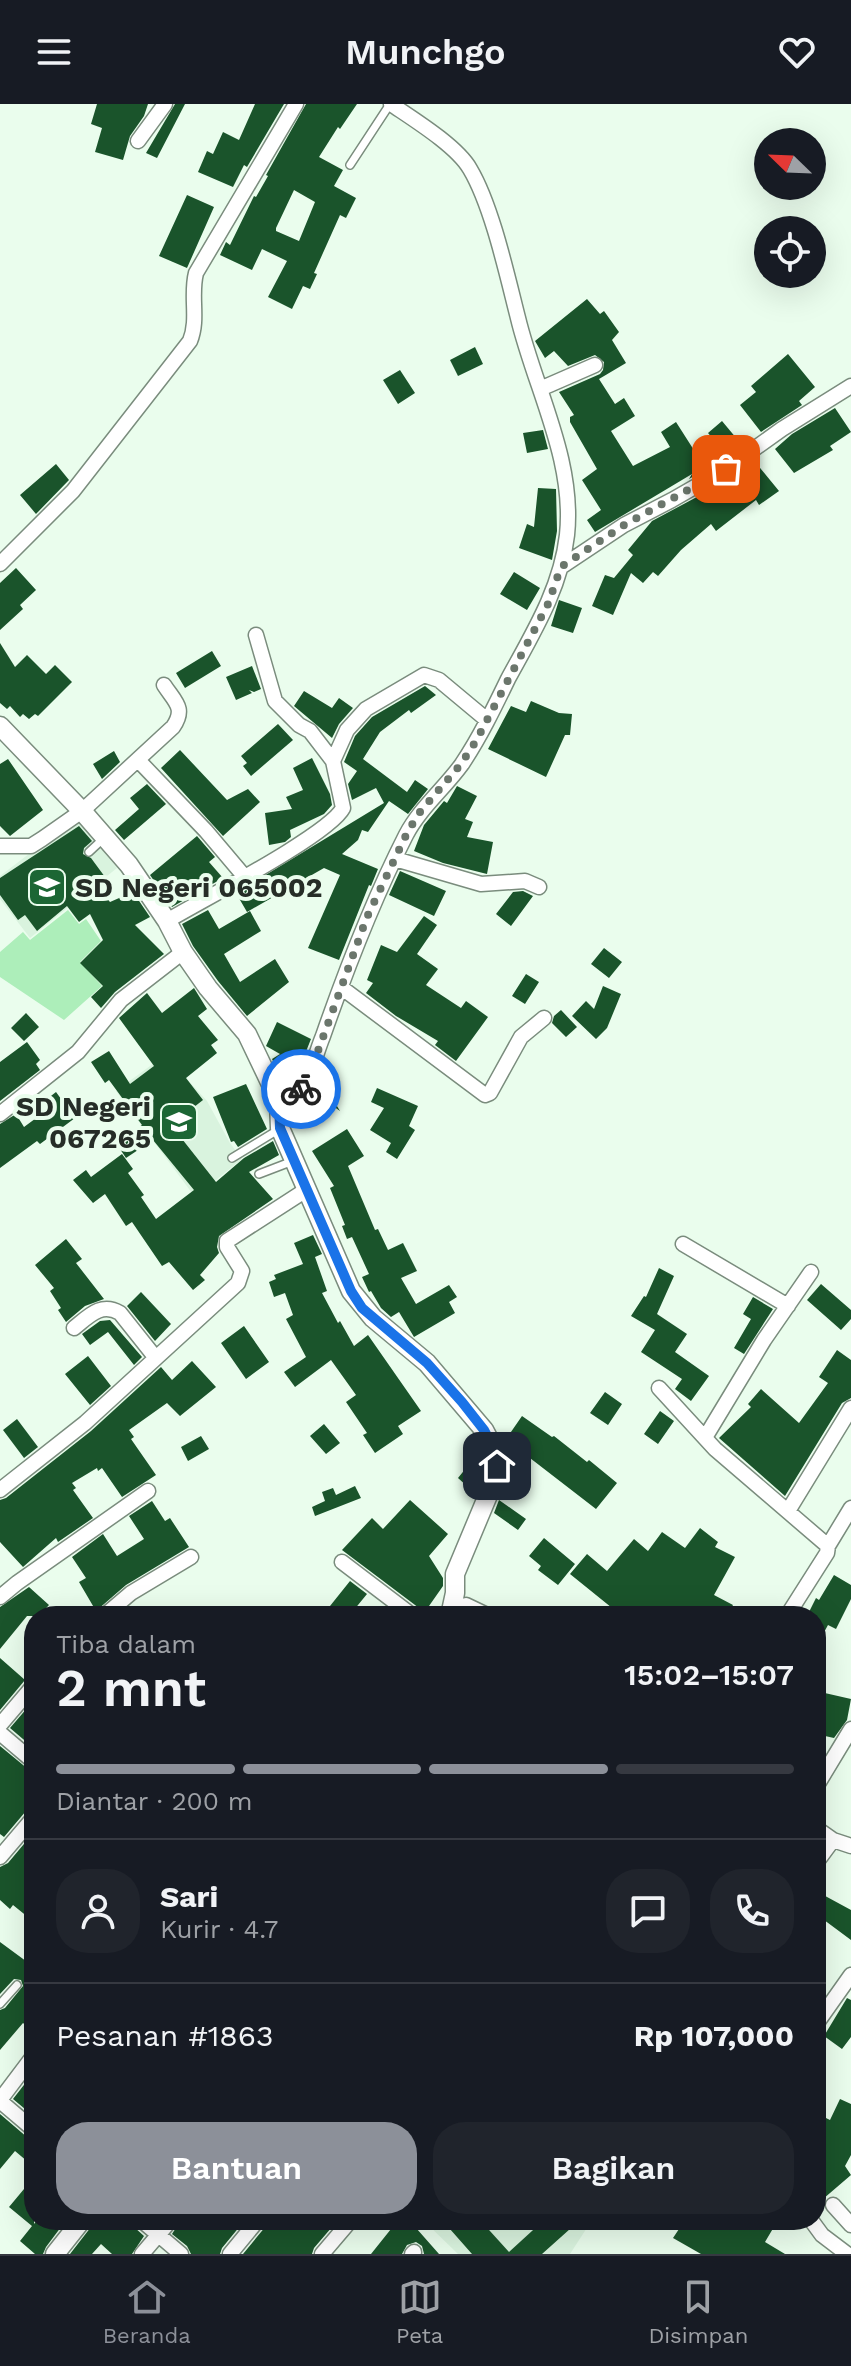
<!DOCTYPE html>
<html lang="id">
<head>
<meta charset="utf-8">
<style>
  :root { --surface:#171b24; --page:#20242c; --text:#f1f3f6; --muted:#9ea1a6; --line:#363941; --accent:#8c9099 }
  body { margin:0; font-family:"Work Sans",sans-serif; background:var(--page); color:var(--text); height:100vh; display:flex; flex-direction:column; font-size:30px; white-space:nowrap }
  * { box-sizing:border-box; margin:0 }
  p { font-size:26px; color:var(--muted) }
  .icon { flex:none; width:44px; height:44px; fill:none; stroke:currentColor; stroke-width:2; stroke-linecap:round; stroke-linejoin:round }
  .map { position:relative; flex:1; overflow:hidden }
  .sheet { position:absolute; left:24px; top:1502px; width:802px; height:624px; display:flex; flex-direction:column; background:var(--surface); border-radius:32px; box-shadow:0 8px 32px #0002 }
  .sheet>* { flex:none }
  .needle { width:52px; rotate:293deg }
  .tools { position:absolute; left:754px; top:24px; display:grid; gap:16px }
  .tools a { display:grid; place-items:center; width:72px; height:72px; border-radius:50%; background:var(--surface); box-shadow:0 8px 32px #0002; font-size:40px }
  .pin { position:absolute; display:grid; place-items:center; width:68px; height:68px; color:#fff; margin:-34px; border-radius:16px; box-shadow:0 4px 12px #0006 }
  .courier { position:absolute; display:grid; place-items:center; width:80px; height:80px; margin:-40px; border:6px solid #1a73e8; border-radius:50%; background:#fff; color:#222; box-shadow:0 2px 10px #0007 }
  .head em { font-style:normal; font-weight:600 }
  .head div { display:flex; flex-direction:column-reverse }
  .head { display:flex; align-items:center; justify-content:space-between; height:136px; padding:0 32px }
  h1 { font-size:52px; font-weight:600; line-height:60px }
  .bar { display:grid; grid-template-columns:repeat(4,1fr); gap:12px 8px; align-content:center; height:96px; padding:0 32px }
  .bar i { height:10px; border-radius:6px; background:var(--line) }
  .bar .current { background:var(--accent) }
  .bar p { grid-column:span 4 }
  .line { display:flex; align-items:center; gap:20px; padding:0 32px; border-top:2px solid var(--line) }
  .line div { flex:1 }
  .round { display:grid; place-items:center; flex:none; width:84px; height:84px; border-radius:32px; background:var(--page) }
  .cta { display:flex; gap:16px; margin-top:auto; padding:16px 32px }
  .cta a { flex:1; height:92px; border-radius:32px; background:var(--accent); color:#fff; font-size:32px; font-weight:600; line-height:92px; text-align:center }
  .cta a+a { background:var(--page); color:var(--text) }
  header { display:flex; justify-content:space-between; align-items:center; height:104px; padding:0 32px; background:var(--surface); font-size:36px; font-weight:600 }
  .dock { display:flex; justify-content:space-around; align-items:center; height:112px; border-top:2px solid var(--line); background:var(--surface); font-size:22px; color:var(--muted) }
  .dock a { display:grid; justify-items:center; gap:4px }
  .dock .current { color:var(--accent) }
  .map>svg:first-child { display:block }
  .built { fill:#d9f3de }
  .green { fill:#adeeba }
  .building { fill:#1a542b; fill-rule:evenodd }
  .lines { fill:none; stroke-linecap:round; stroke-linejoin:round }
  .service-casing { stroke:#7a8c7d; stroke-width:10 }
  .minor-casing { stroke:#7a8c7d; stroke-width:17 }
  .tertiary-casing { stroke:#7a8c7d; stroke-width:21 }
  .service { stroke:#fff; stroke-width:7 }
  .minor { stroke:#fff; stroke-width:14 }
  .tertiary { stroke:#fff; stroke-width:18 }
  .done { stroke:#6b766c; stroke-width:8; stroke-dasharray:0 14.4 }
  .route { stroke:#1a73e8; stroke-width:10 }
  .labels { text-anchor:middle; stroke-width:8; stroke-linejoin:round; paint-order:stroke }
  .poi-label { font-size:28px; font-weight:bold; fill:#262d27; stroke:#eafded; text-anchor:start }
</style>
</head>
<body>
<header><svg class="icon" aria-label="menu" viewBox="0 0 24 24"><path d="M4 6h16M4 12h16M4 18h16"/></svg>Munchgo<svg class="icon" aria-label="heart" viewBox="0 0 24 24"><path d="M12 20l-8-8c-3-5 5-10 8-4 3-6 11-1 8 4z"/></svg></header>
<div class="map">
<svg width="851" height="2150" viewBox="0 0 851 2150">
  <rect width="100%" height="100%" fill="#eafded"/>
  <path class="built" d="M76,714l41,50 -87,70 -30,-39v-23z
    M165,951l42,46 23,42 12,16 -47,38 -79,-106z
    M423,2116h169l-22,34h-112z"/>
  <path class="green" d="M68,806l11,14 7,-5 15,22 -21,21 22,24 -38,34 -64,-43v-25l23,-20 7,8z"/>
  <path class="building" d="M97,0h51l-4,12 -14,20 -7,24 -28,-8 7,-24 -11,-4z
    M175,0h10l-28,54 -11,-5z
    M255,0h29l-37,63 -3,-2 -11,22 -35,-15 9,-21 6,3 10,-22 16,8z
    M306,0h51l-17,25 -2,-2 -19,30 24,13 -9,16 22,12 -10,20 -6,-3 -26,58 3,1 -7,15 -7,-3 -11,23 -24,-12 19,-36 -25,-12 -10,21 -32,-15 6,-13 4,3 24,-49 2,1 12,-21 -2,-1zM294,86l21,12 -16,39 -23,-10v-3z
    M187,91l27,12 -27,61 -28,-12z
    M587,195l13,15 4,-3 15,21 -7,8 14,23 -27,16 16,25 9,-6 11,18 -24,15 22,35 37,-19 -9,-15 15,-10 30,47 -17,10 3,-5 -97,58 -8,-12 14,-10 -19,-30 15,-11 -27,-47v-5l4,-2 -15,-23 41,-18 3,-4 1,-8 -9,-7 -27,11 -14,-15 -9,7 -10,-17z
    M475,243l8,17 -25,12 -8,-16z
    M788,250l27,33 -16,14 3,4 -41,27 -21,-27 16,-13 -5,-6z
    M400,266l15,23 -17,11 -15,-24z
    M835,304l16,24 -21,14 3,4 -39,23 -19,-24 17,-15z
    M722,317l20,24 -15,11 -19,-23z
    M543,326l5,19 -21,4 -4,-20z
    M756,359l23,28 -20,14 -3,-5 -40,31 -5,-7 -30,26 -23,26 -5,-4 -10,11 -12,-10 -18,42 -21,-9 13,-31 9,3 19,-23 -5,-5 24,-29 56,-30 3,5z
    M56,360l13,16 -33,34 -16,-19z
    M538,384l18,1 1,42 -5,29 -33,-12 8,-24 7,3z
    M16,464l20,22 -16,15 3,4 -23,21v-47z
    M514,468l26,16 -13,22 -27,-16z
    M559,496l23,8 -9,25 -22,-7z
    M0,539l15,24 12,-12 19,19 9,-9 17,17 -34,34 -3,-2 -6,5 -6,-5 -3,3 -10,-11 -3,3 -7,-6z
    M212,547l9,15 -36,22 -9,-15z
    M252,562l9,23 -7,3 -5,-2 3,3 -16,7 -10,-23z
    M425,582l11,9 -25,18 -2,-3 -29,22 -17,27 44,33 8,-12 13,9 -20,25 -19,-13 -21,31 -6,-2 -4,10 -16,14 36,15 -7,17 -2,-1 -30,75 -31,-12 32,-73 -16,-7 -77,44 -11,-19 148,-90 -8,-15 -24,12 -4,-16 9,-13 -13,-9 11,-26 17,-19z
    M304,587l28,17 7,-10 14,10 -14,16 -7,14 -38,-32z
    M531,597l28,12 13,1 -2,21h-5l-19,42 -58,-28 23,-43 15,6z
    M278,620l15,16 -42,36 -8,-10 4,-3 -6,-7z
    M180,646l47,50 21,-11 12,13 -37,34 -62,-68z
    M114,647l6,11 -18,17 -9,-15z
    M312,654l18,36 2,11 -8,9 -34,16 1,7 -6,5 -16,3 -4,-32 27,-4 -6,-12 17,-7 -10,-22z
    M8,655l35,51 -33,26 -10,-10v-62z
    M147,680l19,20 -42,36 -9,-10 24,-21 -9,-11z
    M457,682l20,10 -12,23 8,3 -6,15 26,5 -6,32 -44,-11 -29,-12 10,-26 20,-24 3,2z
    M79,722l13,15 -8,7 -1,6 8,4 14,19 -10,7 15,18 23,-10 17,25 -15,8 29,29 -49,38 -14,16 -10,-11 12,-11 -23,-23 23,-23 -13,-26 -11,8 -12,-16 -30,25 -12,-16 -7,5 -18,-25v-17z
    M197,732l18,21 -6,5 14,16 -51,29 -22,-32z
    M400,767l46,20 -12,25 -45,-21z
    M523,787l10,5 -22,30 -15,-12 17,-22z
    M208,806l11,19 31,-18 11,20 -37,23 16,28 35,-23 14,23 -42,34 -29,-35 -25,-35 -11,-22z
    M424,812l13,9 -20,29 21,15 -12,16 35,23 5,-7 22,16 -32,44 -21,-16 3,-4 -42,-25 -30,-23 7,-10 -6,-3 14,-35 16,7z
    M604,844l18,14 -13,16 -18,-14z
    M526,870l13,8 -14,22 -13,-8z
    M603,882l18,8 -14,34 -11,11 -24,-23 14,-15 8,8z
    M194,884l13,21 -9,7 20,24 -7,5 6,8 -31,25 17,22 -32,25 45,57 28,-24 29,-17 6,14 -30,17 24,27 -54,37 -2,11 2,6 -19,22 5,5 -12,10 -24,-28 -7,4 -30,-44 -6,4 -21,-32 -12,9 -20,-23 13,-10 5,7 31,-23 11,15 -5,4 16,22 -3,2 15,22 38,-29 -41,-50 -27,18 -10,-15 26,-18 -33,-45 -4,3 -14,-21 18,-11 21,33 24,-18 -35,-48 28,-25 15,20z
    M561,906l16,17 -11,10 -14,-14 2,-7z
    M26,909l13,14 -15,14 -13,-13z
    M277,918l34,17 -12,30 1,3 -3,8 -12,6 -13,-27 8,-5 -14,-8z
    M27,938l13,18 -4,4 4,6 -40,31v-39z
    M321,976l19,31 -14,-10 -31,20 -4,-15 20,-11z
    M246,980l21,45 -29,18 -4,-6 -3,1 -18,-45z
    M377,984l41,18 -9,20 6,4 -18,29 -11,-7 5,-9 -21,-13 14,-22 -13,-6z
    M56,988l19,26 -35,26 -3,-3 -37,27v-44l16,-10 8,13 23,-17 -5,-7z
    M347,1025l17,27 -16,10 27,64 3,-1 10,21 15,-7 14,28 -16,7 15,26 33,-19 8,12 -8,5 6,11 -41,24 -15,-25 -8,5 -10,-9 -10,-17 -2,1 -7,-15 7,-3 -17,-37 -5,2 -5,-13 3,-1 -15,-37 4,-2 -22,-35z
    M313,1131l9,19 -7,3 12,34 -5,2 16,30 2,-2 14,25 14,-11 53,76 -23,15 5,8 -28,19 -12,-18 4,-2 -21,-31 10,-7 -25,-35 -36,27 -11,-15 22,-15 -20,-38 7,-4 -8,-22 -11,4 -5,-15 7,-3 -2,-4 29,-11 -9,-21z
    M66,1135l16,20 -6,4 28,36 -19,7 -19,16 -8,-12 3,-2 -11,-17 4,-3 -19,-23z
    M659,1164l15,8 -17,38 30,20 -12,18 34,24 -18,25 -16,-12 7,-10 -41,-27 14,-22 -24,-14 13,-20 2,1z
    M821,1180l30,26v9l-10,11 -34,-30z
    M141,1188l30,32 -16,17 -28,-35z
    M753,1193l20,12 -29,45 -10,-6 17,-29 -8,-5z
    M110,1216l32,37 -8,8 -26,-33 -18,13 -8,-11 18,-13z
    M244,1222l25,36 -23,17 -25,-36z
    M837,1246l14,10v38l-9,5 -57,93 -66,-58 32,-31 -3,-3 13,-15 38,34 29,-40 -9,-6z
    M88,1252l23,30 -21,19 -25,-31z
    M192,1257l24,26 -36,29 -13,-13 -38,27 5,7 -3,2 25,36 -34,22 -20,-29 -4,3 -1,-3 -25,15 4,5 -3,2 20,28 -35,24 -2,-4 -33,29 -23,-25v-42l6,-2 85,-67 70,-64 11,13z
    M605,1288l17,12 -14,21 -18,-12z
    M660,1307l14,10 -16,23 -14,-10z
    M522,1312l30,21 2,-1 33,26 2,-2 28,23 -21,26 -79,-61 -5,8 -5,-4 -3,-10z
    M17,1315l21,28 -14,11 -21,-28z
    M324,1320l16,19 -14,11 -16,-18z
    M201,1332l8,13 -21,12 -7,-14z
    M475,1353l10,9 -17,21 -10,-9z
    M355,1382l6,12 -46,18 -3,-9 13,-6 -3,-9 11,-4 3,7z
    M410,1396l38,34 -19,22 14,22v8l-14,20 9,10h-15l-4,-8 -77,-58 30,-32 11,11z
    M499,1396l27,19 -8,11 -24,-17z
    M152,1397l13,20 5,-3 19,29 -63,38 -30,26 -17,-29 7,-4 -14,-21 31,-23 14,22 27,-17 -15,-23z
    M700,1424l18,14 -3,5 20,10 -21,38 19,10 -6,11h-105l-52,-42 17,-20 20,17 27,-32 14,12 14,-19 23,16z
    M544,1434l31,26 -17,21 -20,-15 3,-4 -12,-10z
    M834,1471l17,10v14l-15,30 -8,-4 -12,22v-31l-8,-2 8,-16 3,2z
    M350,1477l17,13 -18,22h-8l-11,-10z
    M29,1483l20,18 -10,11h-12l-27,33v-42z
    M0,1554l25,22 -25,30z
    M816,1587l35,8 -4,21 -13,18 -18,-4z
    M34,1596v40l-4,5 -20,-17z
    M0,1642l34,28v33l-8,4 -22,26 -4,-3z
    M34,1728v90l-21,-17 -3,4 -10,-9v-33l8,-4z
    M816,1787l35,19v30l-35,-26z
    M0,1838l34,25v65l-11,-9 -23,27v-40l5,-2 18,-22 -2,-6 -7,-1 -14,15z
    M847,1894l4,2v37l-9,12 -18,-13z
    M34,1968v37l-3,5 -18,-15z
    M840,1995l11,5v51l-6,11 6,9 -35,30v-92l14,7z
    M0,2010l28,24 6,2v27l-19,-16 -15,18z
    M24,2085l10,8v27l3,-4h24l3,3 -18,24 -3,7h-8l-15,-13 12,-15 -23,-19z
    M94,2116h37l3,7 10,9 -12,18h-20l-11,-10 -9,10h-22l21,-27z
    M181,2116h64l-23,28 -2,6h-29l-4,-8 -15,-12z
    M268,2116h70l-24,28 -2,6h-69l23,-28z
    M381,2116h28l30,34h-15l-2,-8 -6,-4 -9,3 -5,9h-31l20,-25z
    M442,2116h38l29,32 35,-32h36l-38,34h-70z
    M685,2116h93l-13,22 20,12h-84l-28,-16z"/>
  <g class="lines">
    <defs>
      <path id="service" d="M350,61l40,-61
        M89,748l15,-14
        M232,1054l46,-28
        M259,1070l34,-13
        M0,1900l17,-19"/>
      <path id="minor" d="M138,37l27,-37
        M540,285l55,-24
        M0,460l73,-73 117,-150c9,-22 0,-45 6,-68l100,-169
        M561,463l63,-42 48,-25 54,-31 56,-40 69,-43
        M138,656l68,71 38,45
        M333,657l14,-31 19,-21 58,-34 15,5 48,40
        M0,742h31l11,-7 40,-28 91,-84c13,-19 2,-25 -9,-42
        M395,755l86,25 44,-3 14,6
        M167,817c33,-20 162,-86 176,-113l-10,-47 -23,-30 -11,-6 -24,-24 -19,-66
        M342,884l143,107 5,-2 31,-56 23,-19
        M279,997l26,-14c7,-16 11,-34 18,-51 24,-69 50,-136 83,-201 14,-27 38,-46 56,-71 18,-27 32,-56 46,-85 25,-46 53,-91 59,-144 8,-75 -32,-146 -49,-217 -11,-43 -26,-112 -48,-149 -13,-23 -57,-50 -79,-65
        M0,1010l78,-62 43,-52 62,-48
        M683,1140l105,62
        M74,1224c15,-12 27,-26 46,-15l35,44
        M659,1284l56,61 113,97 -1,7 -40,63
        M706,1332l58,-96 47,-68
        M0,1386l85,-67 153,-140 4,-12 -15,-24v-6l79,-51
        M788,1407l63,-103
        M828,1442l23,-38
        M342,1458l71,54
        M0,1493l17,-14 131,-92
        M451,1507l15,-6 23,11
        M104,1512l27,-23 60,-36
        M0,1621l34,-40
        M0,1629l34,29
        M816,1683l35,-58
        M816,1724l17,12 18,6
        M0,1753l34,-40
        M816,1759l17,-23
        M817,1919l34,-48
        M0,1996l34,-45
        M0,1997l34,29
        M833,2101l18,20
        M141,2116l40,34
        M811,2116l11,15 25,19
        M142,2150l29,-34
        M230,2150l28,-34
        M322,2150l29,-34
        M412,2150l2,-2"/>
      <path id="tertiary" d="M0,622l82,85 47,54 38,56 16,31 25,36 39,46 32,67 1,27 71,163 22,27 54,45 57,67 10,19 3,17 -1,10 -41,98v19l-5,23
        M55,2150l27,-34"/>
    </defs>
    <use href="#service" class="service-casing"/>
    <use href="#minor" class="minor-casing"/>
    <use href="#tertiary" class="tertiary-casing"/>
    <use href="#service" class="service"/>
    <use href="#minor" class="minor"/>
    <use href="#tertiary" class="tertiary"/>
  </g>
  <g class="lines">
    <path class="done" d="M301,985l6,-8 60,-164 41,-86 12,-19 41,-48 15,-23 72,-137 13,-37 63,-42 102,-56"/>
    <path class="route" d="M301,985l-22,12 1,27 71,163 11,17 65,55 35,39 22,28 10,19 3,17"/>
  </g>
  <defs>
    <symbol id="school-square" viewBox="-11 -11 22 22"><rect x="-9" y="-9" width="18" height="18" rx="4" fill="#1c6634" stroke="#eafded"/><path d="M0-5L7-2L0 1L-7-2ZM-4 1L0 2.5L4 1V4Q0 6-4 4Z" fill="#fff"/></symbol>
  </defs>
  <g fill-rule="evenodd">
    <use href="#school-square" x="25" y="761" width="44" height="44"/>
    <use href="#school-square" x="157" y="996" width="44" height="44"/>
  </g>
  <g class="labels">
    <g class="poi-label">
      <text x="75" y="793">SD Negeri 065002</text>
      <text x="151" y="1012" text-anchor="end">SD Negeri<tspan x="151" dy="32">067265</tspan></text>
    </g>
  </g>
</svg>
<div class="tools">
<a><svg class="needle" viewBox="-14 -14 28 28"><path d="M0-13l5 13h-10z" fill="#e53935"/><path d="M0 13l5-13h-10z" fill="#9ea1a6"/></svg></a>
<a><svg class="icon" aria-label="locate" viewBox="0 0 24 24"><circle cx="12" cy="12" r="6"/><path d="M12 2v4M12 18v4M2 12h4M18 12h4"/></svg></a>
</div>
<div class="pin" style="left:726px;top:365px;background:#ea580c"><svg class="icon" aria-label="bag" viewBox="0 0 24 24"><path d="M5 8h14l-1 12H6zM9 8a3 3 0 0 1 6 0"/></svg></div>
<div class="pin" style="left:497px;top:1362px;background:#1f2937"><svg class="icon" aria-label="home" viewBox="0 0 24 24"><path d="M3 11l9-7 9 7M6 9v11h12V9"/></svg></div>
<div class="courier" style="left:301px;top:985px"><svg class="icon" aria-label="bike" viewBox="0 0 24 24"><circle cx="6" cy="16" r="4"/><circle cx="18" cy="16" r="4"/><path d="M6 16l4-8h5l3 8M10 8l3 8H6M13 5h3"/></svg></div>
<section class="sheet">
<div class="head"><div><h1>2 mnt</h1><p>Tiba dalam</p></div><em>15:02–15:07</em></div>
<div class="bar"><i class="current"></i><i class="current"></i><i class="current"></i><i></i><p>Diantar · 200 m</p></div>
<div class="line" style="height:144px"><a class="round"><svg class="icon" aria-label="person" viewBox="0 0 24 24"><circle cx="12" cy="8" r="4"/><path d="M4 21q1-7 8-7t8 7"/></svg></a><div><b>Sari</b><p>Kurir · 4.7</p></div><a class="round"><svg class="icon" aria-label="chat" viewBox="0 0 24 24"><path d="M4 5h16v11H9l-5 4z"/></svg></a><a class="round"><svg class="icon" aria-label="phone" viewBox="0 0 24 24"><path d="M5 4h4l2 5-3 2q2 4 5 5l2-3 5 2v4C11 20 4 13 5 4z"/></svg></a></div>
<div class="line" style="height:104px"><div>Pesanan #1863</div><b>Rp 107,000</b></div>
<div class="cta"><a>Bantuan</a><a>Bagikan</a></div>
</section>
</div>
<nav class="dock">
<a class="current"><svg class="icon" aria-label="home" viewBox="0 0 24 24"><path d="M3 11l9-7 9 7M6 9v11h12V9"/></svg>Beranda</a>
<a><svg class="icon" aria-label="map" viewBox="0 0 24 24"><path d="M3 6l6-2 6 2 6-2v14l-6 2-6-2-6 2zM9 4v14M15 6v14"/></svg>Peta</a>
<a><svg class="icon" aria-label="saved" viewBox="0 0 24 24"><path d="M7 4h10v16l-5-4-5 4z"/></svg>Disimpan</a>
</nav>
</body>
</html>
